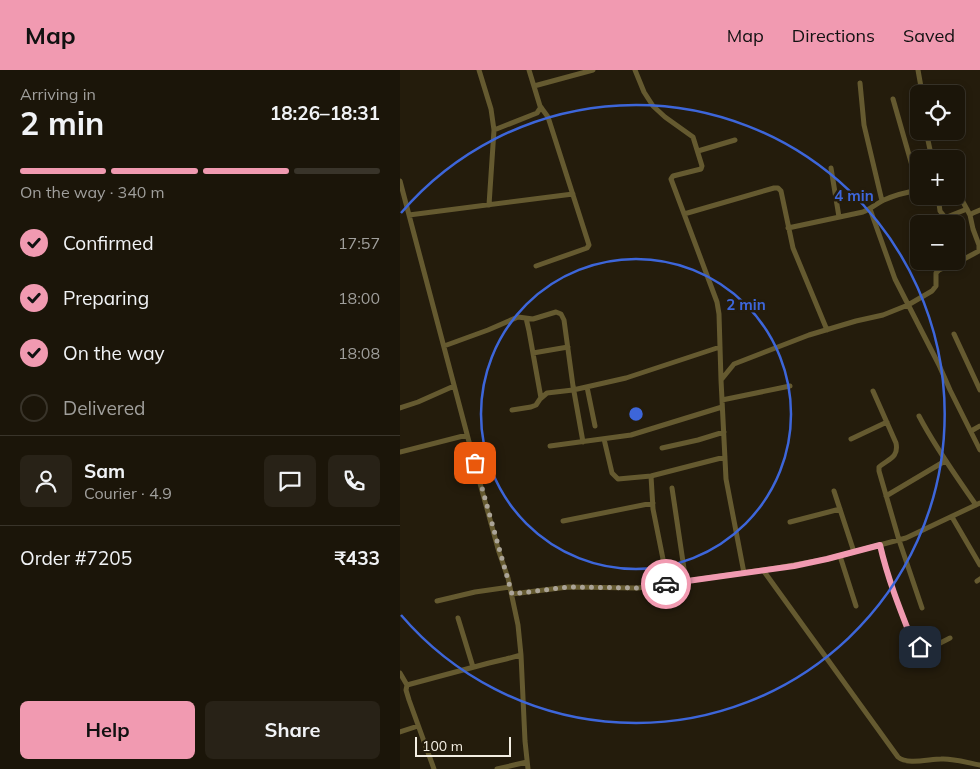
<!DOCTYPE html>
<html lang="en">
<head>
<meta charset="utf-8">
<style>
  :root { --surface:#1b1509; --page:#282217; --text:#f1f3f6; --muted:#a09f9c; --line:#39342a; --accent:#f19ab1 }
  body { margin:0; font-family:Mulish,sans-serif; background:var(--page); color:var(--text); height:100vh; display:flex; flex-direction:column; font-size:19px; white-space:nowrap }
  * { box-sizing:border-box; margin:0 }
  p { font-size:16px; color:var(--muted) }
  .icon { flex:none; width:28px; height:28px; fill:none; stroke:currentColor; stroke-width:2; stroke-linecap:round; stroke-linejoin:round }
  .map { position:relative; flex:1; overflow:hidden }
  .drawer { display:flex; flex-direction:column; background:var(--surface); width:400px }
  .drawer>* { flex:none }
  .controls { position:absolute; left:510px; top:15px; display:grid; gap:10px }
  .controls a { display:grid; place-items:center; width:55px; height:55px; border-radius:8px; background:var(--surface); box-shadow:0 2px 8px #0003,0 0 0 1px var(--line); font-size:25px }
  .scale { position:absolute; left:15px; bottom:12px; width:96px; box-sizing:border-box; padding-left:5px; border:2px solid #f3eee3; border-top:0; font-size:14px; line-height:18px; white-space:nowrap; color:#f3eee3; -webkit-text-stroke:4px #241c0c; paint-order:stroke }
  .pin { position:absolute; display:grid; place-items:center; width:42px; height:42px; color:#fff; margin:-21px; border-radius:10px; box-shadow:0 2px 8px #0006 }
  .courier { position:absolute; display:grid; place-items:center; width:50px; height:50px; margin:-25px; border:4px solid #f19ab1; border-radius:50%; background:#fff; color:#222; box-shadow:0 1px 6px #0007 }
  .summary em { font-style:normal; font-weight:700 }
  .summary div { display:flex; flex-direction:column-reverse }
  .summary { display:flex; align-items:center; justify-content:space-between; height:85px; padding:0 20px }
  h1 { font-size:32px; font-weight:700; line-height:38px }
  .bar { display:grid; grid-template-columns:repeat(4,1fr); gap:8px 5px; align-content:center; height:60px; padding:0 20px }
  .bar i { height:6px; border-radius:4px; background:var(--line) }
  .bar .selected { background:var(--accent) }
  .bar p { grid-column:span 4 }
  .line { display:flex; align-items:center; gap:12px; padding:0 20px; border-top:1px solid var(--line) }
  .line div { flex:1 }
  .round { display:grid; place-items:center; flex:none; width:52px; height:52px; border-radius:8px; background:var(--page) }
  ol { padding:0 20px; list-style:none }
  li { display:flex; align-items:center; gap:15px; height:55px }
  li p { margin-inline-start:auto }
  li .icon { padding:5px; border-radius:50%; background:var(--accent); color:#111; stroke-width:4 }
  li:last-child { color:var(--muted) }
  li i { width:28px; height:28px; border:2px solid var(--line); border-radius:50% }
  .action { display:flex; gap:10px; margin-top:auto; padding:10px 20px }
  .action a { flex:1; height:58px; border-radius:8px; background:var(--accent); color:#111; font-size:20px; font-weight:700; line-height:58px; text-align:center }
  .action a+a { background:var(--page); color:var(--text) }
  header { display:flex; align-items:center; gap:30px; box-sizing:border-box; height:70px; padding:0 25px; background:var(--accent); color:#111 }
  header strong { font-size:24px }
  nav { display:flex; gap:28px; margin-inline-start:auto; font-size:18px }
  main { display:flex; flex:1; min-height:0 }
  .map>svg:first-child { display:block }
  .lines { fill:none; stroke-linecap:round; stroke-linejoin:round }
  .street { stroke:#655a30; stroke-width:5 }
  .done { stroke:#aba498; stroke-width:5; stroke-dasharray:0 9 }
  .route { stroke:#f19ab1; stroke-width:6 }
  .ring { fill:none; stroke:#3d66da; stroke-width:2.5 }
  .centre { fill:#3d66da; stroke:#241c0c; stroke-width:2.5 }
  .ring-label { font-size:15px; text-anchor:middle; font-weight:bold; fill:#3d66da; stroke:#241c0c; stroke-width:5; stroke-linejoin:round; paint-order:stroke }
</style>
</head>
<body>
<header>
<strong>Map</strong>
<nav><a>Map</a><a>Directions</a><a>Saved</a></nav>
</header>
<main>
<section class="drawer">
<div class="summary"><div><h1>2 min</h1><p>Arriving in</p></div><em>18:26–18:31</em></div>
<div class="bar"><i class="selected"></i><i class="selected"></i><i class="selected"></i><i></i><p>On the way · 340 m</p></div>
<ol>
<li><svg class="icon" aria-label="check" viewBox="0 0 24 24"><path d="M5 12l5 5 9-10"/></svg>Confirmed<p>17:57</p></li>
<li><svg class="icon" aria-label="check" viewBox="0 0 24 24"><path d="M5 12l5 5 9-10"/></svg>Preparing<p>18:00</p></li>
<li><svg class="icon" aria-label="check" viewBox="0 0 24 24"><path d="M5 12l5 5 9-10"/></svg>On the way<p>18:08</p></li>
<li><i></i>Delivered</li>
</ol>
<div class="line" style="height:90px"><a class="round"><svg class="icon" aria-label="person" viewBox="0 0 24 24"><circle cx="12" cy="8" r="4"/><path d="M4 21q1-7 8-7t8 7"/></svg></a><div><b>Sam</b><p>Courier · 4.9</p></div><a class="round"><svg class="icon" aria-label="chat" viewBox="0 0 24 24"><path d="M4 5h16v11H9l-5 4z"/></svg></a><a class="round"><svg class="icon" aria-label="phone" viewBox="0 0 24 24"><path d="M5 4h4l2 5-3 2q2 4 5 5l2-3 5 2v4C11 20 4 13 5 4z"/></svg></a></div>
<div class="line" style="height:65px"><div>Order #7205</div><b>₹433</b></div>
<div class="action"><a>Help</a><a>Share</a></div>
</section>
<div class="map">
<svg width="580" height="699" viewBox="0 0 580 699">
  <rect width="100%" height="100%" fill="#241c0c"/>
  <g class="lines">
    <path class="street" d="M79,0l12,39 3,21 -5,75
      M129,0l11,36 8,11 41,128 -2,3 -51,18
      M235,0l9,22 9,14 12,11 28,20 9,29 -1,3 -28,7 -2,3 46,123 2,12 2,66
      M518,0l3,17 -1,7
      M460,13l4,42 18,76
      M134,16l59,-16
      M493,29l26,91
      M94,60l43,-17 4,-6
      M526,61l6,28
      M298,81l37,-11
      M431,98l8,49
      M0,111l81,306 18,65 9,26 10,47 3,30 -15,4 -17,4 -82,22 -1,5 3,10 25,69
      M538,126l2,15 4,5 3,1 20,-8
      M470,139l25,70 44,86 11,25 30,60
      M284,144l90,-26h4l3,3 12,57 34,82
      M9,145l164,-21
      M570,145l3,-2 7,-3
      M388,158l75,-16c8,-3 14,-9 21,-12 11,-5 23,-8 35,-10
      M126,248l3,13 12,67
      M554,264l26,56
      M44,276l44,-16 30,-13 15,2 23,-7 5,2 3,6 9,66 10,56
      M133,283l35,-6
      M187,317l8,39
      M473,321l23,52c3,15 -8,16 -17,24v4l20,69 23,68
      M322,330l68,-14
      M0,338l18,-6 36,-16
      M112,340l19,-3 5,-2 4,-6 7,-6 26,-3 53,-12 94,-31
      M519,346c16,31 37,60 57,89
      M571,361l9,-5
      M204,369l8,34 6,6 33,-3 74,-19
      M451,369l36,-17
      M150,376l81,-11 91,-28
      M262,378l36,-8 26,-8
      M0,382l67,-17
      M251,406l2,33 15,75
      M272,418l14,94
      M434,421l20,61
      M486,426l59,-35
      M552,447l28,48
      M163,451l90,-18
      M390,452l50,-13
      M480,475c8,35 21,67 34,100l6,2 3,5
      M440,486l16,50
      M363,500l135,187c9,8 31,2 43,2 12,-1 27,4 39,6
      M344,503l-18,-94 -5,-99 13,-16 75,-29 47,-14 27,-6 25,-10 24,-14 4,-5v-13l3,-3 25,-11 15,-8v-6l-6,-16 -3,-14 -7,-13 -3,-11 -4,-18
      M577,511l3,-2
      M112,524l56,-7 70,1 139,-20 50,-9 79,-21 74,-35
      M37,531l38,-9 35,-5
      M58,548l15,49
      M121,585l4,86 3,28
      M509,589l41,-21
      M0,603l7,12
      M0,662l18,-6
      M97,699l30,-7"/>
  </g>
  <g class="lines">
    <path class="done" d="M75,393l37,131 56,-7 70,1 28,-4"/>
    <path class="route" d="M266,514l128,-18 33,-7 53,-14c8,35 21,67 34,100l6,2"/>
  </g>
  <g class="ring">
    <circle cx="236" cy="344" r="155"/>
    <path d="M1 143A309 309 0 1 1 1 545"/>
  </g>
  <circle cx="236" cy="344" r="8" class="centre"/>
  <g class="ring-label">
    <text x="454" y="131">4 min</text>
    <text x="346" y="240">2 min</text>
  </g>
</svg>
<div class="controls">
<a><svg class="icon" aria-label="locate" viewBox="0 0 24 24"><circle cx="12" cy="12" r="6"/><path d="M12 2v4M12 18v4M2 12h4M18 12h4"/></svg></a>
<a>+</a>
<a>−</a>
</div>
<div class="scale">100 m</div>
<div class="pin" style="left:75px;top:393px;background:#ea580c"><svg class="icon" aria-label="bag" viewBox="0 0 24 24"><path d="M5 8h14l-1 12H6zM9 8a3 3 0 0 1 6 0"/></svg></div>
<div class="pin" style="left:520px;top:577px;background:#1f2937"><svg class="icon" aria-label="home" viewBox="0 0 24 24"><path d="M3 11l9-7 9 7M6 9v11h12V9"/></svg></div>
<div class="courier" style="left:266px;top:514px"><svg class="icon" aria-label="car" viewBox="0 0 24 24"><path d="M5 17H2v-5l4-1 3-4h7l3 4 3 1v5h-3M9 17h6M6 11h13"/><circle cx="7" cy="17" r="2"/><circle cx="17" cy="17" r="2"/></svg></div>
</div>
</main>
</body>
</html>
